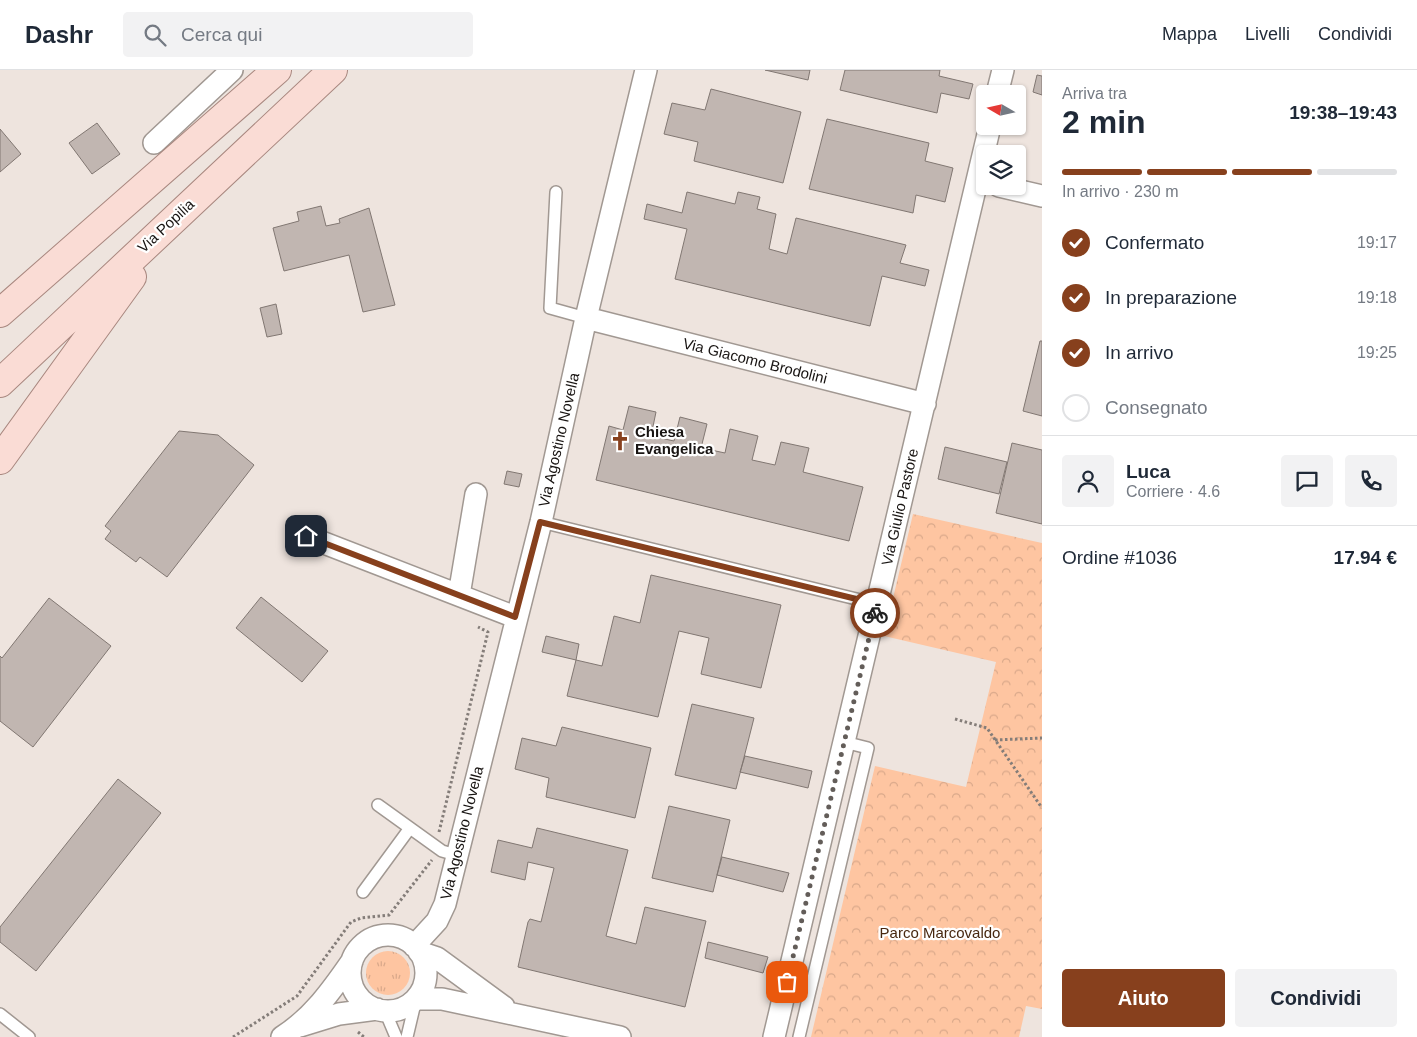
<!DOCTYPE html>
<html lang="it">
<head>
<meta charset="utf-8">
<style>
  :root { --surface:#fff; --page:#f2f2f3; --text:#1f2937; --muted:#747a83; --line:#e0e1e3; --accent:#87401d }
  body { margin:0; font-family:Helvetica,sans-serif; background:var(--page); color:var(--text); height:100vh; display:flex; flex-direction:column; font-size:19px; white-space:nowrap }
  * { box-sizing:border-box; margin:0 }
  p { font-size:16px; color:var(--muted) }
  .icon { flex:none; width:28px; height:28px; fill:none; stroke:currentColor; stroke-width:2; stroke-linecap:round; stroke-linejoin:round }
  .map { position:relative; flex:1; overflow:hidden }
  .panel { display:flex; flex-direction:column; background:var(--surface); width:375px }
  .panel>* { flex:none }
  .needle { width:32px; rotate:279deg }
  .controls { position:absolute; left:976px; top:15px; display:grid; gap:10px }
  .controls a { display:grid; place-items:center; width:50px; height:50px; border-radius:5px; background:var(--surface); box-shadow:0 1px 4px #0004; font-size:25px }
  .pin { position:absolute; display:grid; place-items:center; width:42px; height:42px; color:#fff; margin:-21px; border-radius:10px; box-shadow:0 2px 8px #0006 }
  .courier { position:absolute; display:grid; place-items:center; width:50px; height:50px; margin:-25px; border:4px solid #87401d; border-radius:50%; background:#fff; color:#222; box-shadow:0 1px 6px #0007 }
  .headline em { font-style:normal; font-weight:600 }
  .headline div { display:flex; flex-direction:column-reverse }
  .headline { display:flex; align-items:center; justify-content:space-between; height:85px; padding:0 20px }
  h1 { font-size:32px; font-weight:600; line-height:38px }
  .bar { display:grid; grid-template-columns:repeat(4,1fr); gap:8px 5px; align-content:center; height:60px; padding:0 20px }
  .bar i { height:6px; border-radius:4px; background:var(--line) }
  .bar .on { background:var(--accent) }
  .bar p { grid-column:span 4 }
  .line { display:flex; align-items:center; gap:12px; padding:0 20px; border-top:1px solid var(--line) }
  .line div { flex:1 }
  .round { display:grid; place-items:center; flex:none; width:52px; height:52px; border-radius:5px; background:var(--page) }
  ol { padding:0 20px; list-style:none }
  li { display:flex; align-items:center; gap:15px; height:55px }
  li p { margin-inline-start:auto }
  li .icon { padding:5px; border-radius:50%; background:var(--accent); color:#fff; stroke-width:4 }
  li:last-child { color:var(--muted) }
  li i { width:28px; height:28px; border:2px solid var(--line); border-radius:50% }
  .primary-button { display:flex; gap:10px; margin-top:auto; padding:10px 20px }
  .primary-button a { flex:1; height:58px; border-radius:5px; background:var(--accent); color:#fff; font-size:20px; font-weight:600; line-height:58px; text-align:center }
  .primary-button a+a { background:var(--page); color:var(--text) }
  header { display:flex; align-items:center; gap:30px; box-sizing:border-box; height:70px; padding:0 25px; background:var(--surface); border-bottom:1px solid var(--line) }
  header strong { font-size:24px }
  nav { display:flex; gap:28px; margin-inline-start:auto; font-size:18px }
  .search { width:350px; height:45px; background:var(--page); display:flex; align-items:center; gap:12px; box-sizing:border-box; padding:0 18px; border-radius:5px; color:var(--muted); font-size:19px }
  main { display:flex; flex:1; min-height:0 }
  .map>svg:first-child { display:block }
  .grass { fill:url(#grass-tufts) }
  .park { fill:url(#park-crowns) }
  .building { fill:#c1b6b1; stroke:#817772 }
  .lines { fill:none; stroke-linecap:round; stroke-linejoin:round }
  .lane-casing { stroke:#a19892; stroke-width:14 }
  .street-casing { stroke:#a19892; stroke-width:24 }
  .primary-casing { stroke:#a8877f; stroke-width:30 }
  .path { stroke:#847d79; stroke-width:3; stroke-dasharray:2.5 2.5; stroke-linecap:butt }
  .lane { stroke:#fff; stroke-width:11 }
  .street { stroke:#fff; stroke-width:21 }
  .primary { stroke:#fadcd5; stroke-width:28 }
  .done { stroke:#635d59; stroke-width:5; stroke-dasharray:0 9 }
  .route { stroke:#87401d; stroke-width:6 }
  .labels { text-anchor:middle; stroke-width:4.5; stroke-linejoin:round; paint-order:stroke }
  .street-label { font-size:15px; fill:#181412; stroke:#fff }
  .poi-label { font-size:15px; font-weight:bold; fill:#181412; stroke:#fff; text-anchor:start }
  .park-label { font-size:15px; fill:#482810; stroke:#fff }
</style>
</head>
<body>
<header>
<strong>Dashr</strong>
<div class="search"><svg class="icon" aria-label="search" viewBox="0 0 24 24"><circle cx="10" cy="10" r="6"/><path d="M15 15l6 6"/></svg>Cerca qui</div>
<nav><a>Mappa</a><a>Livelli</a><a>Condividi</a></nav>
</header>
<main>
<div class="map">
<svg width="1042" height="967" viewBox="0 0 1042 967">
  <defs>
    <pattern id="grass-tufts" width="24" height="20" patternUnits="userSpaceOnUse" patternTransform="scale(1.25)"><rect width="24" height="20" fill="#fec5a1"/><path d="M3 7l-1-3M5 7V3M7 7l1-3M15 17l-1-3M17 17v-4M19 17l1-3" fill="none" stroke="#d9a88a"/></pattern>
    <pattern id="park-crowns" width="20" height="18" patternUnits="userSpaceOnUse" patternTransform="scale(1.25)"><rect width="20" height="18" fill="#fec5a1"/><path d="M2 6a3 3 0 1 1 6 0M12 15a3 3 0 1 1 6 0" fill="none" stroke="#d9a88a"/></pattern>
  </defs>
  <rect width="100%" height="100%" fill="#eee4de"/>
  <path class="grass" d="M366 903a22 22 0 1 1 44 0a22 22 0 1 1-44 0Z"/>
  <path class="park" d="M913,444l129,29v466l-16,-3 -7,31h-208l64,-271 91,21 30,-125 -112,-26z"/>
  <path class="building" d="M765,0h45l-2,10z
    M845,0h95l-1,6 34,8 -4,15 -28,-6 -4,20 -97,-23z
    M1037,5l5,1v19l-9,-3z
    M711,19l90,23 -18,71 -89,-22 4,-19 -34,-8 8,-31 33,7z
    M827,49l102,24 -4,18 28,7 -8,34 -29,-7 -3,18 -104,-24z
    M97,53l23,31 -28,20 -23,-31z
    M0,59l21,25 -21,18z
    M687,122l48,12 3,-12 22,5 -3,12 19,5 -7,35 18,5 9,-36 110,27 -6,18 29,7 -4,16 -43,-10 -12,50 -195,-47 12,-50 -43,-10 3,-15 35,9z
    M321,136l5,20 14,-3 -1,-4 30,-11 26,97 -32,7 -14,-57 -65,16 -11,-43 26,-7 -2,-9z
    M276,234l6,30 -15,3 -7,-29z
    M1040,271h2v75l-19,-5z
    M629,336l27,6 -5,24 23,5 6,-24 27,7 -6,24 10,2 14,3 5,-24 28,7 -6,24 23,5 6,-23 28,6 -6,24 60,15 -14,54 -253,-61 13,-54 14,4z
    M179,361l39,4 36,30 -87,112 -27,-20 -4,5 -31,-23 6,-8 -6,-5z
    M1012,373l30,7v74l-46,-11z
    M945,377l62,15 -8,32 -61,-15z
    M507,401l15,3 -3,13 -15,-3z
    M651,505l130,30 -20,83 -60,-14 8,-36 -30,-7 -21,86 -91,-21 9,-36 26,6 12,-50 26,7z
    M261,527l67,54 -26,31 -66,-54z
    M49,528l62,48 -78,101 -33,-26v-65l2,2z
    M546,566l33,8 -3,16 -34,-8z
    M692,634l62,14 -18,71 -61,-14z
    M562,657l89,21 -16,70 -89,-21 3,-19 -34,-9 7,-31 34,8z
    M745,686l67,15 -4,17 -68,-16z
    M118,709l43,34 -125,158 -36,-29v-15z
    M669,736l61,14 -17,72 -61,-14z
    M537,758l91,22 -22,86 30,8 9,-37 61,14 -21,86 -167,-40 10,-45 2,-3 11,3 13,-54 -26,-6 -3,18 -34,-8 7,-32 34,8z
    M722,787l67,16 -6,19 -66,-17z
    M708,872l60,15 -5,16 -58,-15z"/>
  <g class="lines">
    <defs>
      <path id="lane" d="M556,122l-6,116 36,10
        M541,452l336,82
        M378,735l32,23
        M363,822l47,-64 32,23 14,4
        M385,941l11,26
        M0,944l29,23
        M407,967l9,-38
        M799,967l69,-289 -24,-6"/>
      <path id="street" d="M997,24l6,-24
        M154,73l78,-73
        M999,116l43,10
        M586,248l339,86
        M306,466l209,81
        M459,525l17,-101
        M350 903a38 38 0 1 1 76 0a38 38 0 1 1-76 0Z
        M414,876l23,-25 8,-17 96,-382 45,-204 60,-248
        M419,882l18,6 67,49
        M416,929h26l178,38
        M300,956l39,-12 38,-5
        M282,967c30,-19 50,-47 70,-76
        M774,967l216,-911"/>
      <path id="primary" d="M0,243l277,-243
        M0,313l333,-313
        M0,390l132,-183"/>
    </defs>
    <use href="#lane" class="lane-casing"/>
    <use href="#street" class="street-casing"/>
    <use href="#primary" class="primary-casing"/>
    <path class="path" d="M955,649l32,9 55,80
      M995,670l47,-2
      M439,762l49,-200 -10,-5
      M358,962l6,5
      M233,967l64,-41 54,-74 10,-4 28,-3 43,-55"/>
    <use href="#lane" class="lane"/>
    <use href="#street" class="street"/>
    <use href="#primary" class="primary"/>
  </g>
  <g class="lines">
    <path class="done" d="M787,912l88,-369"/>
    <path class="route" d="M306,466l209,81 25,-95 337,82 -2,9"/>
  </g>
  <defs>
    <symbol id="church-bare" viewBox="-9 -9 18 18"><path d="M-1.2-6h2.4v3.5h3.3v2.4h-3.3V6h-2.4V-.1h-3.3v-2.4h3.3Z" fill="#87401d" stroke="#fff" stroke-width="2.5" paint-order="stroke"/></symbol>
  </defs>
  <g fill-rule="evenodd">
    <use href="#church-bare" x="606" y="357" width="28" height="28"/>
  </g>
  <g class="labels">
    <g class="street-label">
      <text transform="translate(166 156) rotate(-43)" y="5">Via Popilia</text>
      <text transform="translate(755 291) rotate(14)" y="5">Via Giacomo Brodolini</text>
      <text transform="translate(559 370) rotate(-77)" y="5">Via Agostino Novella</text>
      <text transform="translate(900 437) rotate(-77)" y="5">Via Giulio Pastore</text>
      <text transform="translate(462 763) rotate(-76)" y="5">Via Agostino Novella</text>
    </g>
    <g class="poi-label">
      <text x="635" y="367">Chiesa<tspan x="635" dy="17">Evangelica</tspan></text>
    </g>
    <g class="park-label">
      <text x="940" y="868">Parco Marcovaldo</text>
    </g>
  </g>
</svg>
<div class="controls">
<a><svg class="needle" viewBox="-14 -14 28 28"><path d="M0-13l5 13h-10z" fill="#e53935"/><path d="M0 13l5-13h-10z" fill="#747a83"/></svg></a>
<a><svg class="icon" aria-label="layers" viewBox="0 0 24 24"><path d="M12 4l9 5-9 5-9-5zM3 14l9 5 9-5"/></svg></a>
</div>
<div class="pin" style="left:787px;top:912px;background:#ea580c"><svg class="icon" aria-label="bag" viewBox="0 0 24 24"><path d="M5 8h14l-1 12H6zM9 8a3 3 0 0 1 6 0"/></svg></div>
<div class="pin" style="left:306px;top:466px;background:#1f2937"><svg class="icon" aria-label="home" viewBox="0 0 24 24"><path d="M3 11l9-7 9 7M6 9v11h12V9"/></svg></div>
<div class="courier" style="left:875px;top:543px"><svg class="icon" aria-label="bike" viewBox="0 0 24 24"><circle cx="6" cy="16" r="4"/><circle cx="18" cy="16" r="4"/><path d="M6 16l4-8h5l3 8M10 8l3 8H6M13 5h3"/></svg></div>
</div>
<section class="panel">
<div class="headline"><div><h1>2 min</h1><p>Arriva tra</p></div><em>19:38–19:43</em></div>
<div class="bar"><i class="on"></i><i class="on"></i><i class="on"></i><i></i><p>In arrivo · 230 m</p></div>
<ol>
<li><svg class="icon" aria-label="check" viewBox="0 0 24 24"><path d="M5 12l5 5 9-10"/></svg>Confermato<p>19:17</p></li>
<li><svg class="icon" aria-label="check" viewBox="0 0 24 24"><path d="M5 12l5 5 9-10"/></svg>In preparazione<p>19:18</p></li>
<li><svg class="icon" aria-label="check" viewBox="0 0 24 24"><path d="M5 12l5 5 9-10"/></svg>In arrivo<p>19:25</p></li>
<li><i></i>Consegnato</li>
</ol>
<div class="line" style="height:90px"><a class="round"><svg class="icon" aria-label="person" viewBox="0 0 24 24"><circle cx="12" cy="8" r="4"/><path d="M4 21q1-7 8-7t8 7"/></svg></a><div><b>Luca</b><p>Corriere · 4.6</p></div><a class="round"><svg class="icon" aria-label="chat" viewBox="0 0 24 24"><path d="M4 5h16v11H9l-5 4z"/></svg></a><a class="round"><svg class="icon" aria-label="phone" viewBox="0 0 24 24"><path d="M5 4h4l2 5-3 2q2 4 5 5l2-3 5 2v4C11 20 4 13 5 4z"/></svg></a></div>
<div class="line" style="height:65px"><div>Ordine #1036</div><b>17.94 €</b></div>
<div class="primary-button"><a>Aiuto</a><a>Condividi</a></div>
</section>
</main>
</body>
</html>
